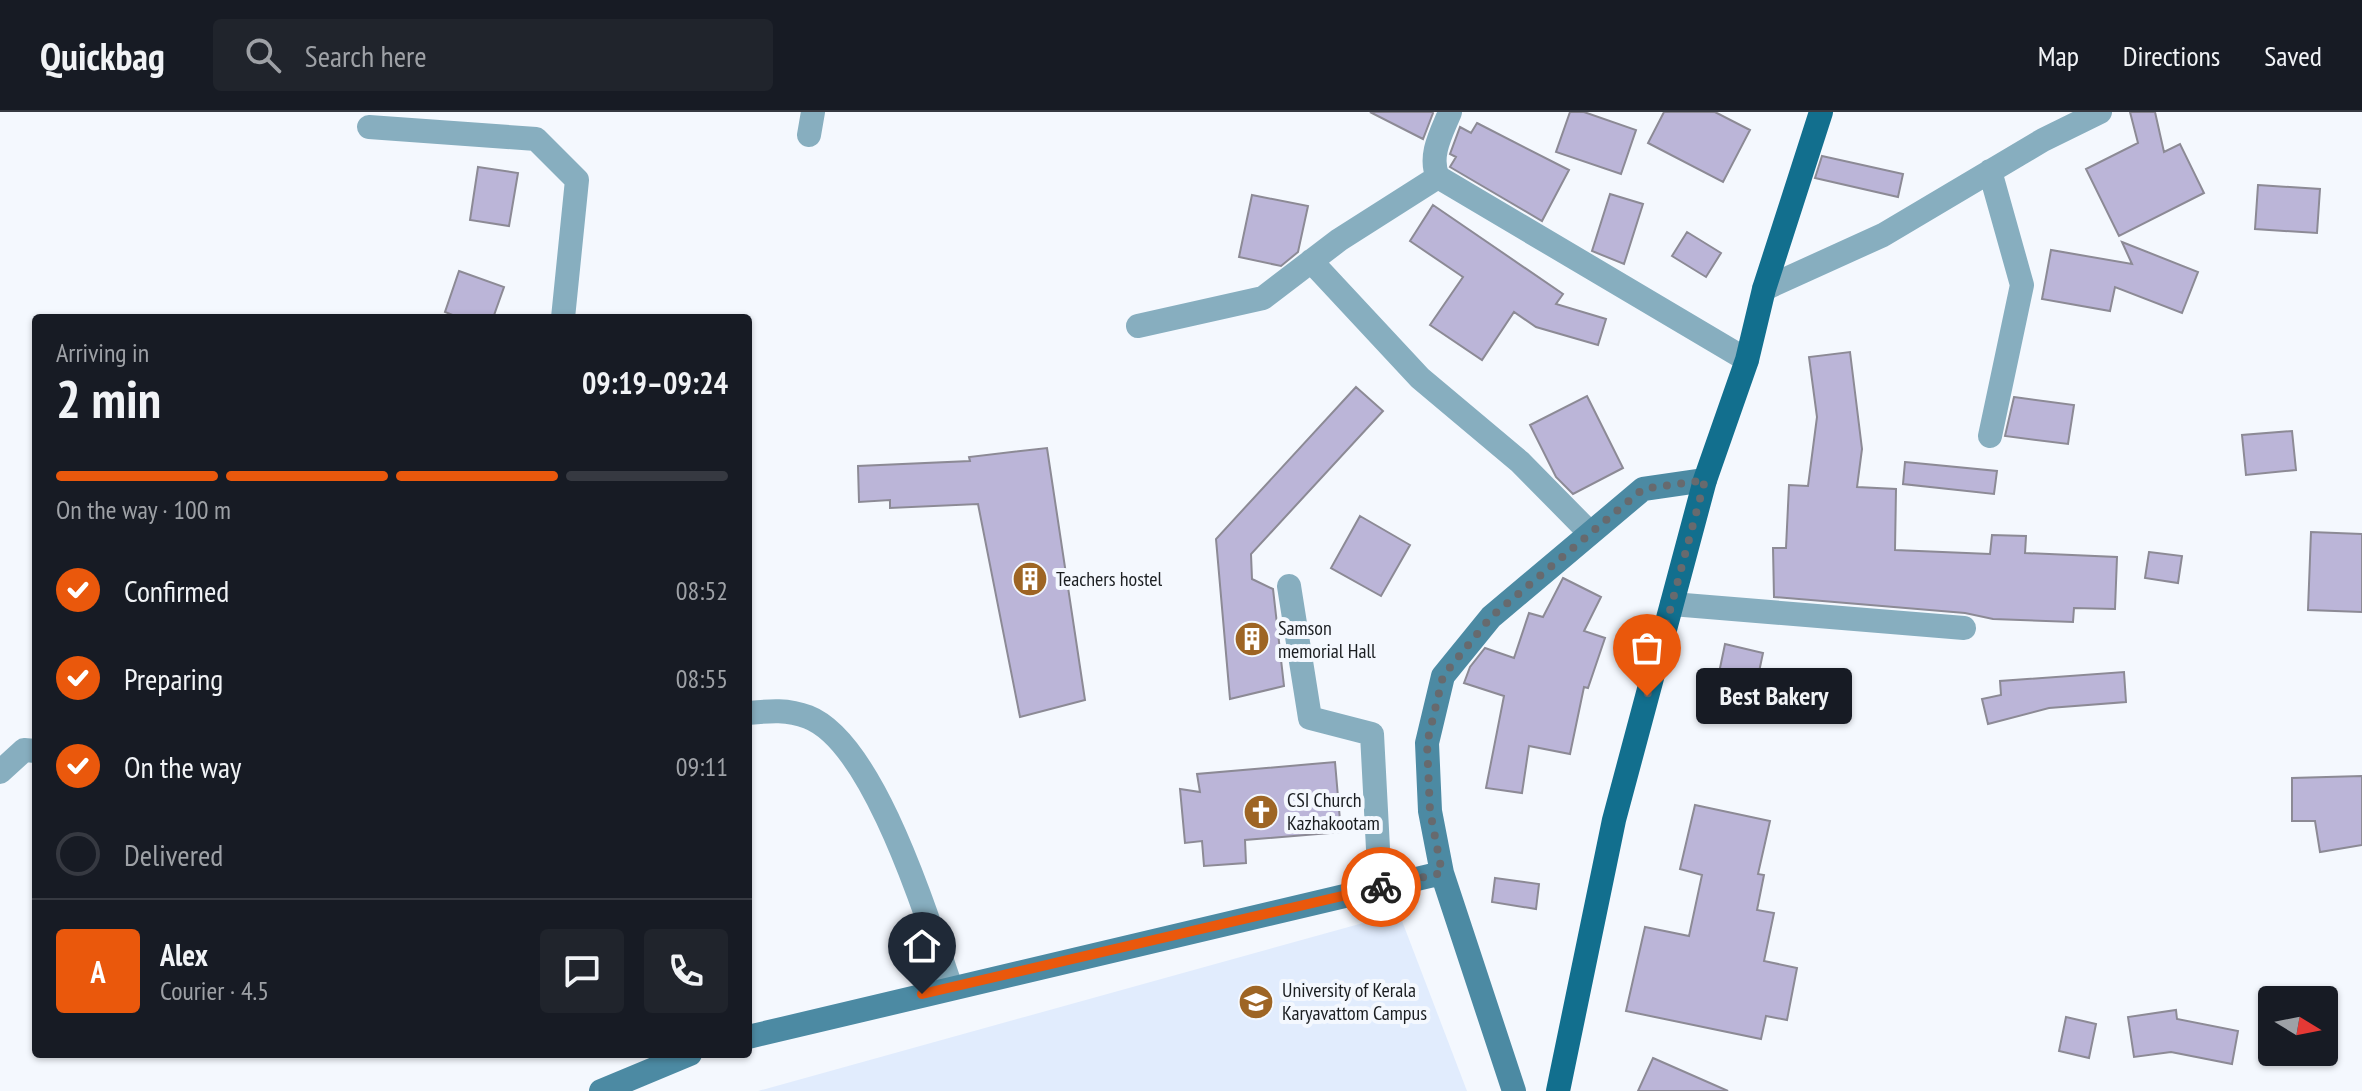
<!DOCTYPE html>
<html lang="en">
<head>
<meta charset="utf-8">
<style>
  :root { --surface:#171b24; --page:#20242c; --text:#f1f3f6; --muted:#9ea1a6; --line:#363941; --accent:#ea580c }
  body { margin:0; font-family:"PT Sans Narrow",sans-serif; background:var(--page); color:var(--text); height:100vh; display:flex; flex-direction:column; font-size:30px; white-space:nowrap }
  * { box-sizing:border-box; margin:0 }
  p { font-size:26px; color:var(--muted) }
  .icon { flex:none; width:44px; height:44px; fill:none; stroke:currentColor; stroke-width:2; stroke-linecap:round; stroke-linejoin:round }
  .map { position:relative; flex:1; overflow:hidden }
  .sheet { position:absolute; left:32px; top:202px; width:720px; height:744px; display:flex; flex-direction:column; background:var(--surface); border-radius:8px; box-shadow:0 2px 6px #0004 }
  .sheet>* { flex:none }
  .needle { width:52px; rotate:100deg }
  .controls { position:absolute; left:2258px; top:874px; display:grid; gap:16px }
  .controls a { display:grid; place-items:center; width:80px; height:80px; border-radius:8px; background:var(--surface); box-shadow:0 2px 6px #0004; font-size:40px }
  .pin { position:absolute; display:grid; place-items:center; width:68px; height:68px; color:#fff; margin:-82px -34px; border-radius:50% 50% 50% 0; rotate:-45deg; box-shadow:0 0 8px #0007 }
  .pin .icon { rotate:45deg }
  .courier { position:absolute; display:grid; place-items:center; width:80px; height:80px; margin:-40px; border:6px solid #ea580c; border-radius:50%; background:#fff; color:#222; box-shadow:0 2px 10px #0007 }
  .bubble { position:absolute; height:56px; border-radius:8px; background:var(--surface); box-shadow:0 2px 6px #0004; font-size:26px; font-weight:700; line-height:56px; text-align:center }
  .headline em { font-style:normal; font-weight:700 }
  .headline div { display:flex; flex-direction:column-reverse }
  .headline { display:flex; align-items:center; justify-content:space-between; height:136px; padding:0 24px }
  h1 { font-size:52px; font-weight:700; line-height:60px }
  .bar { display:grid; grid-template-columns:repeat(4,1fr); gap:12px 8px; align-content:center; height:96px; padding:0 24px }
  .bar i { height:10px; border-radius:6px; background:var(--line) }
  .bar .active { background:var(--accent) }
  .bar p { grid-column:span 4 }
  .line { display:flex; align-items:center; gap:20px; padding:0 24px; border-top:2px solid var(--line) }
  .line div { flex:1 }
  .round { display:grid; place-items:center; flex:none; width:84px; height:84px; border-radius:8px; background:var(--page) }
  ol { padding:0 24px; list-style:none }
  li { display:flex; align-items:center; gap:24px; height:88px }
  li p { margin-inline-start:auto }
  li .icon { padding:8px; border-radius:50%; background:var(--accent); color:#fff; stroke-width:4 }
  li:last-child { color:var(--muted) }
  li i { width:44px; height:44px; border:4px solid var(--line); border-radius:50% }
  header { display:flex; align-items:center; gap:48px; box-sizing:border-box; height:112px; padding:0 40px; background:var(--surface); border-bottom:2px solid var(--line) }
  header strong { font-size:38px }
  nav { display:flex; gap:44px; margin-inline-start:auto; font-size:28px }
  .search { width:560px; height:72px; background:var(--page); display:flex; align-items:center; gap:20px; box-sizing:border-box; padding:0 28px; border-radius:8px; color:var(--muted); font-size:30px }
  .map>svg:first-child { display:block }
  .built { fill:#e1ecfd }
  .building { fill:#bbb5d8; stroke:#8c8a95; stroke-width:2 }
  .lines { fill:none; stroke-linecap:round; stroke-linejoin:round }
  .street { stroke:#87aebf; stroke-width:24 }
  .secondary { stroke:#4c8aa3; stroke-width:24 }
  .primary { stroke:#126f8e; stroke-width:24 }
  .done { stroke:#676a6e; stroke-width:8; stroke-dasharray:0 14.4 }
  .route { stroke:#ea580c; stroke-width:10 }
  .labels { text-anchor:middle; stroke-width:8; stroke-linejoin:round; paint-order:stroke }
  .poi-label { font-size:20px; fill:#1b1e21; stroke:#f4f8fe; text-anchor:start }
</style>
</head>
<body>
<header>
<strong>Quickbag</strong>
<div class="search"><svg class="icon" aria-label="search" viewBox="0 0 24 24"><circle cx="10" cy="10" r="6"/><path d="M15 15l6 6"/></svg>Search here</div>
<nav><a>Map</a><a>Directions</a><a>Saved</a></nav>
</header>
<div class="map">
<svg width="2362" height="979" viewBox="0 0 2362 979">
  <rect width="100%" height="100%" fill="#f4f8fe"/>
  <path class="built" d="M1399,801l68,178h-709z"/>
  <path class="building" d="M1370,0h62l1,1 -10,26z
    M1570,0h14l52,18 -15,44 -65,-22z
    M1664,0h51l35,18 -27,52 -75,-39z
    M2130,0h25l9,40 16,-8 24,49 -85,43 -33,-67 52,-26z
    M1477,11l92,47 -27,51 -92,-54 6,-10 -6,-3 10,-27 11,6z
    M1822,44l81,18 -5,23 -83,-19z
    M478,55l40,6 -9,53 -39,-6z
    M2258,73l62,4 -3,44 -62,-4z
    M1610,82l33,10 -19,60 -32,-13z
    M1252,83l56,11 -10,46 -17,14 -42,-9z
    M1433,93l130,89 -7,10 50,15 -8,26 -62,-18 -22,-15 -32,48 -52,-35 33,-48 -53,-36z
    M1687,120l34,21 -15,24 -34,-21z
    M2122,130l76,30 -16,41 -67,-26 -5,24 -68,-12 9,-49 81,14z
    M459,159l45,16 -11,31h-33l-15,-6z
    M1850,240l12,97 -5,38 39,2 -1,61 95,4 2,-19 34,1 -1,17 92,4 -2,52 -41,-1 -1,14 -80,-3 -28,-6 -191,-16 -1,-49h13l3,-63 19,1 9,-69 -8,-60z
    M1356,275l27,24 -132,143 1,25 21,10 11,97 -54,13 -14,-160z
    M1587,284l36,72 -50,26 -17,-17 -26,-52z
    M2014,285l60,8 -6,39 -63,-8z
    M2292,319l4,39 -50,5 -4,-40z
    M1047,336l38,252 -65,17 -42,-213 -88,4v-8l-31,2 -1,-36 112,-5 -1,-4z
    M1905,350l92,9 -3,23 -91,-10z
    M1360,404l50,29 -29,51 -50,-28z
    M2311,420l51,2v78l-54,-2z
    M2149,440l33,4 -4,27 -33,-5z
    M1563,466l38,19 -17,34 21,7 -17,50 -4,-1 -14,67 -41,-8 -7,47 -36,-5 18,-92 -40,-13 6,-16 15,-19 29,10 15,-45 14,4z
    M1725,532l38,9 -10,47 -38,-8z
    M2124,560l2,30 -77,6 -61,16 -6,-25 19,-4 -1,-14z
    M1335,650l6,70 -96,8 1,23 -42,3 -2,-25 -17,2 -5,-54 20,3 -3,-18z
    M2362,664v69l-42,7 -5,-31h-23v-43z
    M1695,693l75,16 -12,53 6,1 -7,35 17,3 -10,48 33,7 -10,52 -21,-4 -5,23 -135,-28 19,-84 44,9 13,-61 -22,-6z
    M1495,766l44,6 -3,25 -44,-7z
    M2176,898l1,9 61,12 -6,33 -61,-12 -37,5 -6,-40z
    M2066,905l30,7 -7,34 -30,-7z
    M1653,946l75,33h-90z"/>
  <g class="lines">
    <path class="street" d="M1450,0c-8,20 -22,44 -12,65l309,183
      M369,15l167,12 41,41 -14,138
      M809,23l4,-23
      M1311,149l109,117 100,84 70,71
      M1764,177l119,-54 160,-95 57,-28
      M1138,214l125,-28 76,-58 99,-63
      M1990,324l32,-151 -32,-114
      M1289,474l21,132 62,16 8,153
      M1672,492l292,24
      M748,601c21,-2 39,-4 60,4 67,26 120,205 143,270
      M0,660l24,-22 12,1"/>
    <path class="secondary" d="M748,925l694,-164
      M601,979l89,-37
      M1514,979l-72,-218 -12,-62 -3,-68 16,-67 48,-59 152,-128 62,-9"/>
    <path class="primary" d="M1558,979l56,-271 91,-340 42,-120 17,-71 57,-177"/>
  </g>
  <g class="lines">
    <path class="done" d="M1381,775l61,-14 -12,-62 -3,-68 16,-67 48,-59 152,-128 62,-9 -58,216"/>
    <path class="route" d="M922,882l459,-107"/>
  </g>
  <defs>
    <symbol id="building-disc" viewBox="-11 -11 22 22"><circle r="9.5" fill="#9e6524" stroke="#f4f8fe"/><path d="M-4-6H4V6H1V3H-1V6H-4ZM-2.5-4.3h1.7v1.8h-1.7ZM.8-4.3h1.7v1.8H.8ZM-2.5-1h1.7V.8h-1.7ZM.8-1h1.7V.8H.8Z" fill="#fff"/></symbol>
    <symbol id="church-disc" viewBox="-11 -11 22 22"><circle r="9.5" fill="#9e6524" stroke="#f4f8fe"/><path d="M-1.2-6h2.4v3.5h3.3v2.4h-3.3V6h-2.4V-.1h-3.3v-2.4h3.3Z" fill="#fff"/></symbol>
    <symbol id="university-disc" viewBox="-11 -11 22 22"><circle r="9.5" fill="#9e6524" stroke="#f4f8fe"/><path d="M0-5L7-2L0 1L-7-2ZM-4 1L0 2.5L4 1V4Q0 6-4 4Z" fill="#fff"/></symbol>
  </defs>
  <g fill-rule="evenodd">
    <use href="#building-disc" x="1010" y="447" width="40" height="40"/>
    <use href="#building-disc" x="1232" y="507" width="40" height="40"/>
    <use href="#church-disc" x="1241" y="680" width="40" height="40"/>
    <use href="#university-disc" x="1236" y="870" width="40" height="40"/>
  </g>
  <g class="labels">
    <g class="poi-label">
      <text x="1056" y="474">Teachers hostel</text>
      <text x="1278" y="523">Samson<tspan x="1278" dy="23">memorial Hall</tspan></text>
      <text x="1287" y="695">CSI Church<tspan x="1287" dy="23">Kazhakootam</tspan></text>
      <text x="1282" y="885">University of Kerala<tspan x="1282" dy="23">Karyavattom Campus</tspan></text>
    </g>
  </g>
</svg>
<div class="controls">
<a><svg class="needle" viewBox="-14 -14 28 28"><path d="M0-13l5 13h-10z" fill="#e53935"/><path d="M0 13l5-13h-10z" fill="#9ea1a6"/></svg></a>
</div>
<div class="pin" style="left:1647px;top:584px;background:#ea580c"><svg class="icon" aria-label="bag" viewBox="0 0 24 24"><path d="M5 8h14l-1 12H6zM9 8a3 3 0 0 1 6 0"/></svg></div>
<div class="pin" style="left:922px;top:882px;background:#1f2937"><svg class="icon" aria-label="home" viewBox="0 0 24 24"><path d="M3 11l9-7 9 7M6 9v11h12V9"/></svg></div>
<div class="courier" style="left:1381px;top:775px"><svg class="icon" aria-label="bike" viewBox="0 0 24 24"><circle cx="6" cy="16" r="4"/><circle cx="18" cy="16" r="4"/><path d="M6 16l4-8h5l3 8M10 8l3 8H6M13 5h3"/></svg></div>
<div class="bubble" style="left:1696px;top:556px;width:156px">Best Bakery</div>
<section class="sheet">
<div class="headline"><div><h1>2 min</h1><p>Arriving in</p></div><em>09:19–09:24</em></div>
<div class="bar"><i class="active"></i><i class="active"></i><i class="active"></i><i></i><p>On the way · 100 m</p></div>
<ol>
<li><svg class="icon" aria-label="check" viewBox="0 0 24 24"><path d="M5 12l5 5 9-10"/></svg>Confirmed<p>08:52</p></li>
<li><svg class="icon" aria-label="check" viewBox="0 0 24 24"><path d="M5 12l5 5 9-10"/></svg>Preparing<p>08:55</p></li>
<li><svg class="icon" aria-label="check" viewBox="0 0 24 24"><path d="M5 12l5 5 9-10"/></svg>On the way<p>09:11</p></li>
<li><i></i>Delivered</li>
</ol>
<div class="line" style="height:144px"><b class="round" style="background:var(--accent);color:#fff">A</b><div><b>Alex</b><p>Courier · 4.5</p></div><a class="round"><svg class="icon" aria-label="chat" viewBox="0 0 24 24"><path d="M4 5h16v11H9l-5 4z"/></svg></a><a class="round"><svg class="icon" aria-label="phone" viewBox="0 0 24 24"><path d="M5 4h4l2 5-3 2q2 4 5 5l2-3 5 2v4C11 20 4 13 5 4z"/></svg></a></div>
</section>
</div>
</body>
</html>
